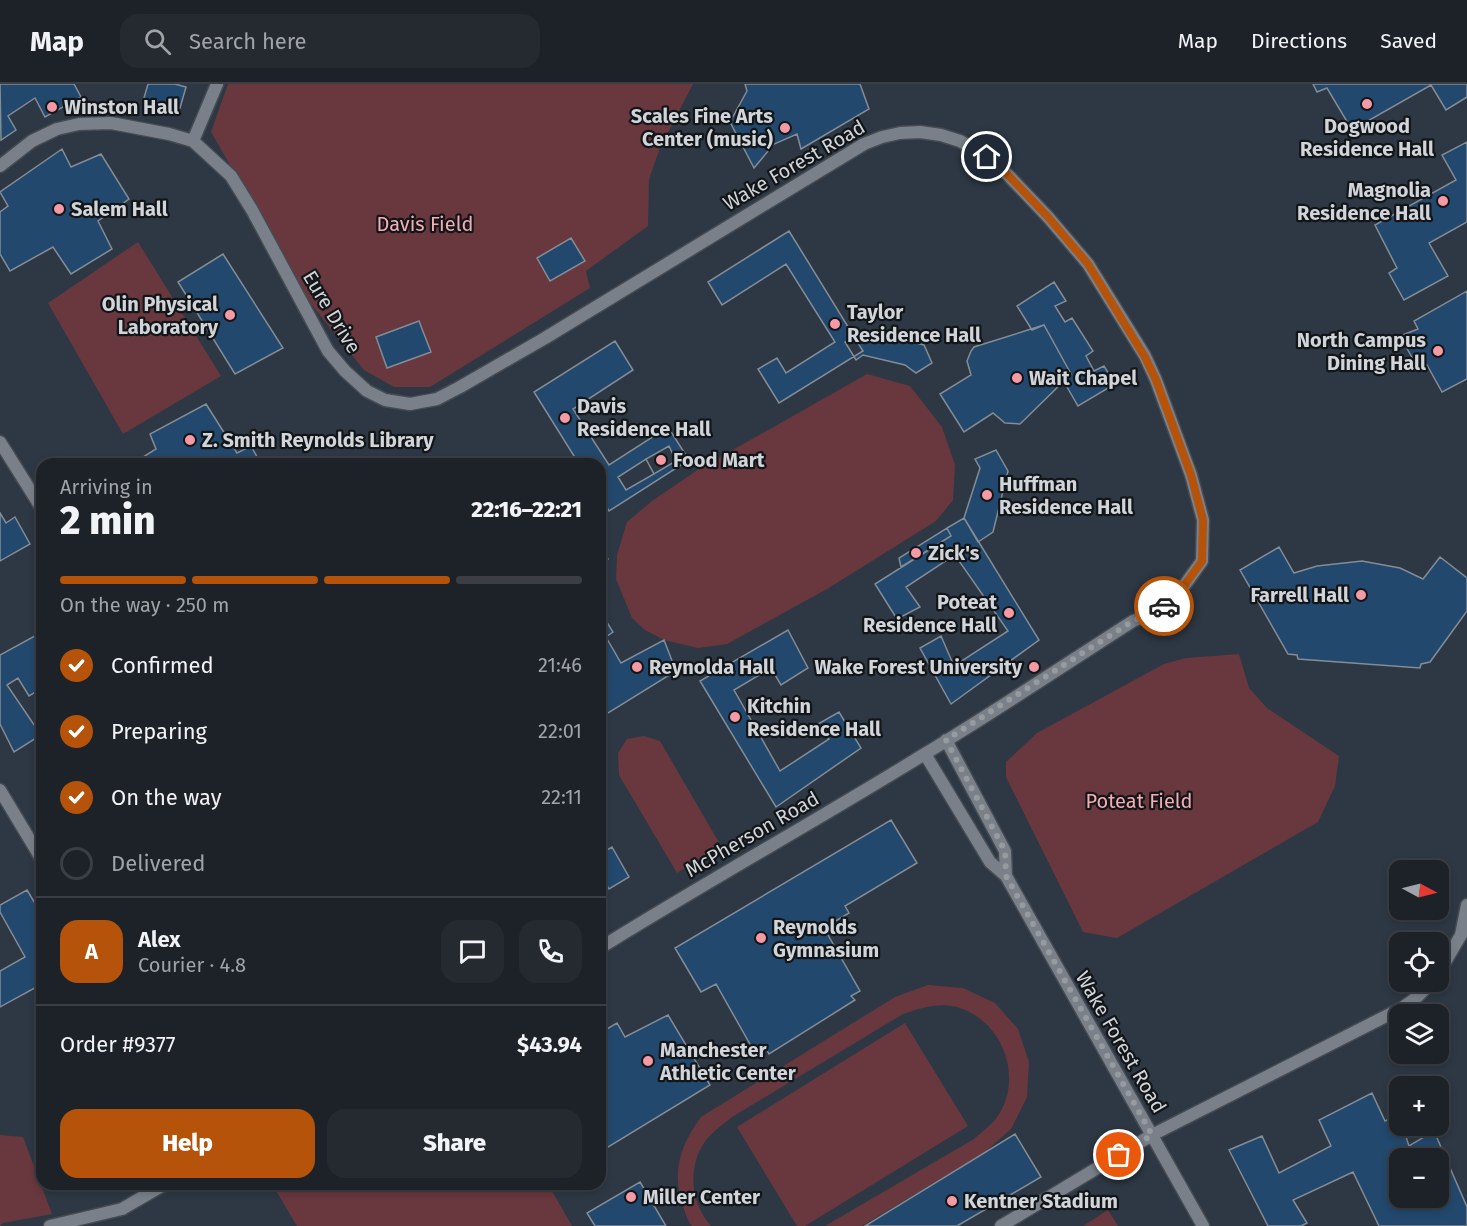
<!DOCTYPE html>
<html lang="en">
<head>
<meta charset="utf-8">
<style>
  :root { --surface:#1d2228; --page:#252a30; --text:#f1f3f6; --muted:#a0a4a8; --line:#3b3f45; --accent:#b45309 }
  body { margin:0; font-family:"Fira Sans",sans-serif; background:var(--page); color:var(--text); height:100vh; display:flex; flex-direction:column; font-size:22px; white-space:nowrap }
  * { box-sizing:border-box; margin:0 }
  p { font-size:20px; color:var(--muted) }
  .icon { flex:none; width:33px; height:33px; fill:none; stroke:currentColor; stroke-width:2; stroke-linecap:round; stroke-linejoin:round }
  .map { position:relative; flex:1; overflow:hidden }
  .sheet { position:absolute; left:36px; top:374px; width:570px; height:732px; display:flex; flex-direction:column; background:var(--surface); border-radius:18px; box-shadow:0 3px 9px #0003,0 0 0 2px var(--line) }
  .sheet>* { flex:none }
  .needle { width:39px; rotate:97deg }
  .controls { position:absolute; left:1389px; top:776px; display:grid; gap:12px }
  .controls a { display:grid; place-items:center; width:60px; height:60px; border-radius:12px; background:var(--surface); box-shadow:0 3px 9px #0003,0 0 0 2px var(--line); font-size:30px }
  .pin { position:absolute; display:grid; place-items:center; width:51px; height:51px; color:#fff; margin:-26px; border:3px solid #fff; border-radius:50%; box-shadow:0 2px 6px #0007 }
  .courier { position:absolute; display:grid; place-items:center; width:60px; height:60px; margin:-30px; border:4px solid #b45309; border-radius:50%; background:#fff; color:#222; box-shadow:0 2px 8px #0007 }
  .summary em { font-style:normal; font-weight:800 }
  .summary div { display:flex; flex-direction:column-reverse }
  .summary { display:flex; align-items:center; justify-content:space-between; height:102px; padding:0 24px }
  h1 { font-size:39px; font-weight:800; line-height:45px }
  .bar { display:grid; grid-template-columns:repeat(4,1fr); gap:9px 6px; align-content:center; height:72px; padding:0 24px }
  .bar i { height:8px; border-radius:4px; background:var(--line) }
  .bar .on { background:var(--accent) }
  .bar p { grid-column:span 4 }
  .line { display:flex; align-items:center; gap:15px; padding:0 24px; border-top:2px solid var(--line) }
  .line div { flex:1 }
  .round { display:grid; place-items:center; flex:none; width:63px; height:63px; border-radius:18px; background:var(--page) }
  ol { padding:0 24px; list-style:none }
  li { display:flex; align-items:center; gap:18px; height:66px }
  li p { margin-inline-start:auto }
  li .icon { padding:6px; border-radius:50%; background:var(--accent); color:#fff; stroke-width:4 }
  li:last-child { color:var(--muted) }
  li i { width:33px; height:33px; border:3px solid var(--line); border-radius:50% }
  .cta { display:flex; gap:12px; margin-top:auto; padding:12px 24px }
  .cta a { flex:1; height:69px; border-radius:18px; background:var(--accent); color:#fff; font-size:24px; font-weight:800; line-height:69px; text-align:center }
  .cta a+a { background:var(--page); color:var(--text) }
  header { display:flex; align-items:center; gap:36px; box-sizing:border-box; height:84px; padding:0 30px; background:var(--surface); border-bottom:2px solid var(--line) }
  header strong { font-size:28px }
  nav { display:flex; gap:33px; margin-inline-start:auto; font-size:21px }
  .search { width:420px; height:54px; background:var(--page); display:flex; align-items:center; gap:15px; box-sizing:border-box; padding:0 21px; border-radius:18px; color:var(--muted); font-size:22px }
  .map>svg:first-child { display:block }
  .built { fill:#2d3844; fill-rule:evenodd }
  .green { fill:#68383e }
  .building { fill:#22486d; stroke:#848c95; stroke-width:1.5; fill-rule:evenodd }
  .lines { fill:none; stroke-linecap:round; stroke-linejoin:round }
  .street-casing { stroke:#464b52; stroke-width:15 }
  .street { stroke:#798089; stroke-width:12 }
  .done { stroke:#969ba0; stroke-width:6; stroke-dasharray:0 10.8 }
  .route { stroke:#b45309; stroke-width:8 }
  .poi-dot { fill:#f49aa5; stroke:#131619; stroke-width:2 }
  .labels { text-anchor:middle; stroke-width:4.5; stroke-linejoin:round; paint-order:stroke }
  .poi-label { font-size:20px; font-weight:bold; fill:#d1d5da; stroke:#131619; text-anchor:start }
  .street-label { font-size:20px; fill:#d1d5da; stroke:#131619 }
  .park-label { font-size:20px; fill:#f5acb4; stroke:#131619 }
</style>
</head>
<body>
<header>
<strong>Map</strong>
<div class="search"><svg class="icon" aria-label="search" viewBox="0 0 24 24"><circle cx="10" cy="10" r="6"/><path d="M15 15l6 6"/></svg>Search here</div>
<nav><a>Map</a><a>Directions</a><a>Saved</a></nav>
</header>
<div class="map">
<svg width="1467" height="1142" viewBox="0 0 1467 1142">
  <rect width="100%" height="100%" fill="#272e35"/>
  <path class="built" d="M0,0h1467v1142h-1467zM42,380h558v720h-558zM1400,786h38v39h-38zM1400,858h38v39h-38zM1400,930h38v39h-38zM1400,1002h38v39h-38zM1400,1074h38v39h-38z"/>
  <path class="green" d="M228,0h465l-33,64 -11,31 -1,47 -62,45 4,17 -160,99h-36l-30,-17 -57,-71 -96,-167z
    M138,158l83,134 -98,58 -75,-131z
    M867,290l43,12 32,41 13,38 -2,35 -17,21 -109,68 -100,55 -29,4 -34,-8 -19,-10 -13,-12 -16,-39 1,-24 10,-33 25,-21 47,-32z
    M1239,570l10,34 18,20 72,48 -4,30 -17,36 -201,116 -34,-6 -77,-155v-15l31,-29 127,-69 22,-6z
    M644,652l16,5 61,105 -44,27 -58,-98 -1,-22 9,-14z
    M928,901l35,3 32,15 23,26 11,33 -2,35 -16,32 -26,23 -123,74h-37l149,-87c6,-6 15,-12 21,-19 30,-38 10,-99 -38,-113 -19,-5 -36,1 -54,7l-171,103c-10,8 -20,15 -28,26 -17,26 -13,60 7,83h-19c-5,-6 -7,-14 -9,-21 -12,-33 -2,-61 18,-88l194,-120z
    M905,939l63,103 -163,100h-8l-60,-99z
    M0,1051l23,2 29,77 -49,9 -3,3z
    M272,1100h276l24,42h-275z
    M1108,1126l10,16h-35z"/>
  <path class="building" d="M0,0h74l7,13 -36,20 -10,-19 -27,18 8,14 -15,10z
    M148,0h27l11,3 -6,21 -36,-10z
    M745,0h115l9,25 -68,40 -4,-15 -23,10 -20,24 -24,-46 17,-31z
    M1313,0h154v13l-21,13 -15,-25 -79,45 -25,-42 -10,4z
    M1467,58v80l-38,21 19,33 -44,24 -15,-27 8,-5 -22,-43 81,-45 -14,-25z
    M62,65l9,18 30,-13 28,45 -31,22 14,28 -41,25 -18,-27 -43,24 -10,-17v-42l8,-6 -8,-14z
    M789,147l74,120 -84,52 -21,-34 19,-11 9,15 49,-31 -49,-78 -64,41 -14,-23z
    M571,154l14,23 -35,20 -13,-23z
    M223,170l60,94 -48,26 -57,-92z
    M1054,198l12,19 -11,5 10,16 7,-4 21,33 -7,5 8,15 10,-5 11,18 -37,22 -15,-26 8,-6 -27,-49 -12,5 -15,-24z
    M1467,207v88l-25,13 -15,-27 -8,5 -19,-34 18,-7 -4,-8z
    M419,237l12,31 -44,16 -11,-31z
    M1044,241l27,49 -51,50 -15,-1 -12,-10 -29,19 -24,-38 31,-19 -4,-14 4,-10 3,-4z
    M869,248l55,13 8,18 -16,10 -11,-8 -42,-10 -7,5 -11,-18z
    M615,257l18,29 -60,39 36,56 59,-38 21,33 -80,51 -9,-15v-32h-21l-45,-72z
    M206,320l31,49 14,-7 10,18h-129l24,-15 -6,-15z
    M669,362l7,15 -22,13 -8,-15z
    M996,366l12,21 -15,61 -15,10 -14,-24 16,-50 -5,-9z
    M646,375l8,15 -28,16 -8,-13z
    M0,429l6,10 9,-6 15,27 -30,17z
    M964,434l75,122 -88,64 -31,-56 21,-12 13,30 54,-35 -49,-70 -3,-7 -50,33 14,20 -23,12 -22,-35 76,-48 -4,-8z
    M947,444l4,8 -50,31 -2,-9z
    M600,460l8,15 -8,6z
    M1279,463l15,26 23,-7 45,-5 38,7 23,11 17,-22 27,21v33l-37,51 -9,2 -1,4 -122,-9 -1,-4 -9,-1 -48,-84z
    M600,527l13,21 -7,5 15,26 43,-23 12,31 -76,47z
    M788,546l20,38 -27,17 -10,-17 -37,22 46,81 49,-32 -11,-15 21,-12 22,36 -85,59 -76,-126z
    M42,548v56l-13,8 -11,-18 -11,7 34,50 -27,17 -14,-28v-69z
    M891,736l26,43 -72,43 4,7 -25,15 36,63 -9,5 4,4 -86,54 -4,-7 -10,6 -39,-69 -15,8 -26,-44z
    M612,763l17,30 -20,12 -4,-7 -5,3v-31z
    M27,806l15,25v69l-42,23v-36l25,-14 -25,-45v-7z
    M668,931l42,70 -110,67v-119l17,-10 8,14z
    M1372,1009l13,28 13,-6 2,10h2l7,21 25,-15 33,76v19h-88l-26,-54 -60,28 14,23 -6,3h-33l-39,-76 33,-14 17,37 52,-27 -12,-26zM1400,1074h38v39h-38z
    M1015,1050l26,43 -84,49h-92z
    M640,1098l26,44h-71l-8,-13z"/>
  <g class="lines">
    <defs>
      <path id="street" d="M193,57l24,-57
        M0,82l32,-25 25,-12 22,-5 32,-1 58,11 24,7 38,35 21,34 76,141 17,20 22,20 18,9 25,4 27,-5 23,-12 85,-49 319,-194 18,-7 18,-4 20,-1 21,3 19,6 27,16 20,17 41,43 40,47 57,92 11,24 35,95 12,45 -1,41 -26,36 -20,15 -23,9c-70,45 -139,91 -210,134 -107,66 -217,127 -323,193
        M0,358l42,67
        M946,656l59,111 1,25
        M925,670l65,108 16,14 197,350
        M0,706l42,70
        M1438,890l23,-39 6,-30
        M50,1142l72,-17 43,-25
        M1001,1142l151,-91 250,-127 14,-10 17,-17"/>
    </defs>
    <use href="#street" class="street-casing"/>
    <use href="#street" class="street"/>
  </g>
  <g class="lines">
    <path class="done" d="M1119,1071l33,-20 -146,-259 -1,-25 -59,-111 187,-119 23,-9 8,-6"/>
    <path class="route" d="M987,73l20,17 41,43 40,47 57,93 11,23 35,95 12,45 -1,41 -26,36 -12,9"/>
  </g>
  <g class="poi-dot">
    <circle cx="1367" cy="20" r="6"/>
    <circle cx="52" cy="23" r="6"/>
    <circle cx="785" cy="44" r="6"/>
    <circle cx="1443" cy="117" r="6"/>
    <circle cx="59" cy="125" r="6"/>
    <circle cx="230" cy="231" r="6"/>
    <circle cx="835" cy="240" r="6"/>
    <circle cx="1438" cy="267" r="6"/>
    <circle cx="1017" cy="294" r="6"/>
    <circle cx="565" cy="334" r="6"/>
    <circle cx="190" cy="356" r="6"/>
    <circle cx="661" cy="376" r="6"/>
    <circle cx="987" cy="411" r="6"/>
    <circle cx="916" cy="469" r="6"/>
    <circle cx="1361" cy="511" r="6"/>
    <circle cx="1009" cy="529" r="6"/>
    <circle cx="637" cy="583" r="6"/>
    <circle cx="1034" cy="583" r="6"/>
    <circle cx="735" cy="633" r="6"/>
    <circle cx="761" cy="854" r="6"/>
    <circle cx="648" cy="977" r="6"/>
    <circle cx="631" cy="1113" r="6"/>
    <circle cx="952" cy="1117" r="6"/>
  </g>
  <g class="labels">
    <g class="poi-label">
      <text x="64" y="30">Winston Hall</text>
      <text x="773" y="39" text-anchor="end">Scales Fine Arts<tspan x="773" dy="23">Center (music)</tspan></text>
      <text x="1367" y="49" text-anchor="middle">Dogwood<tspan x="1367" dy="23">Residence Hall</tspan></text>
      <text x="1431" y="113" text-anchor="end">Magnolia<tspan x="1431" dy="23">Residence Hall</tspan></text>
      <text x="71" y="132">Salem Hall</text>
      <text x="218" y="227" text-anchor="end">Olin Physical<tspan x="218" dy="23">Laboratory</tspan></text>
      <text x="847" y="235">Taylor<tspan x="847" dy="23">Residence Hall</tspan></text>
      <text x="1426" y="263" text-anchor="end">North Campus<tspan x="1426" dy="23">Dining Hall</tspan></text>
      <text x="1029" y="301">Wait Chapel</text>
      <text x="577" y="329">Davis<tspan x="577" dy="23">Residence Hall</tspan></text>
      <text x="202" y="363">Z. Smith Reynolds Library</text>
      <text x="673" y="383">Food Mart</text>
      <text x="999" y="407">Huffman<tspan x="999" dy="23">Residence Hall</tspan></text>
      <text x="928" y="476">Zick's</text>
      <text x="1349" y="518" text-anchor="end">Farrell Hall</text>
      <text x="997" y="525" text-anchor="end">Poteat<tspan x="997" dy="23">Residence Hall</tspan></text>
      <text x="649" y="590">Reynolda Hall</text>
      <text x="1022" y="590" text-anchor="end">Wake Forest University</text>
      <text x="747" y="629">Kitchin<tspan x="747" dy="23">Residence Hall</tspan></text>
      <text x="773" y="850">Reynolds<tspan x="773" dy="23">Gymnasium</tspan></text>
      <text x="660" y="973">Manchester<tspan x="660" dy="23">Athletic Center</tspan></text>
      <text x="643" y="1120">Miller Center</text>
      <text x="964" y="1124">Kentner Stadium</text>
    </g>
    <g class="street-label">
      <text transform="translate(794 81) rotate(-30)" y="7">Wake Forest Road</text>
      <text transform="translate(332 228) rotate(59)" y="7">Eure Drive</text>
      <text transform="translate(752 750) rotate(-30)" y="7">McPherson Road</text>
      <text transform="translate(1121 958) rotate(60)" y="7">Wake Forest Road</text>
    </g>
    <g class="park-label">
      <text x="425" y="147">Davis Field</text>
      <text x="1139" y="724">Poteat Field</text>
    </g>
  </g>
</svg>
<div class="controls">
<a><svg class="needle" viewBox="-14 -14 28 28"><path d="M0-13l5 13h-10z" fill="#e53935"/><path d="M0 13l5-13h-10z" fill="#a0a4a8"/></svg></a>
<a><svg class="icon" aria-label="locate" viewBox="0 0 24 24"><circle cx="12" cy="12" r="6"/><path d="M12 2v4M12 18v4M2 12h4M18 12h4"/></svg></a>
<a><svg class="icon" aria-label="layers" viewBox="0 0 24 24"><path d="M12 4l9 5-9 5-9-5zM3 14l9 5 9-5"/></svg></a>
<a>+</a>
<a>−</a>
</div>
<div class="pin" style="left:1119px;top:1071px;background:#ea580c"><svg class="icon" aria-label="bag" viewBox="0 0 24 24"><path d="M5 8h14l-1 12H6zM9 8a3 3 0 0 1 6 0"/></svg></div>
<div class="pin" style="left:987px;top:73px;background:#1f2937"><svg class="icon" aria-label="home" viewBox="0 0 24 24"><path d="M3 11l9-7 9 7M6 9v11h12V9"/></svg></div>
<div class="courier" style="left:1164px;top:522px"><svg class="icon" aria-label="car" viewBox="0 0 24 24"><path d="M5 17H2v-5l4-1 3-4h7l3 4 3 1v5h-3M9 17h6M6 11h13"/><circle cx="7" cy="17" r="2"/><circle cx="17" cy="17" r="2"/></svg></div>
<section class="sheet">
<div class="summary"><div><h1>2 min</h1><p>Arriving in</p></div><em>22:16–22:21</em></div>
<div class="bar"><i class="on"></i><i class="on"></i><i class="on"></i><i></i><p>On the way · 250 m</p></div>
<ol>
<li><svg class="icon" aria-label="check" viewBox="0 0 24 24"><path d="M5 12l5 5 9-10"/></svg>Confirmed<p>21:46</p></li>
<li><svg class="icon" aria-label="check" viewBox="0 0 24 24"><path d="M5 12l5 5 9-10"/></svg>Preparing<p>22:01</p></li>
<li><svg class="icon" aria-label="check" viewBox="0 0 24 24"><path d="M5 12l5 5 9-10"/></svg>On the way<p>22:11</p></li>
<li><i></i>Delivered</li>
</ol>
<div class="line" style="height:108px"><b class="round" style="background:var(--accent);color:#fff">A</b><div><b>Alex</b><p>Courier · 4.8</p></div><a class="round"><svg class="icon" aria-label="chat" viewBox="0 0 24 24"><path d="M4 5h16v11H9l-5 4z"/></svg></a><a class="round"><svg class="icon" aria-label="phone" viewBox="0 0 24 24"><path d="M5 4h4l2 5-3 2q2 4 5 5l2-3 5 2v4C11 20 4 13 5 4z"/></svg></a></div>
<div class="line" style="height:78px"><div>Order #9377</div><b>$43.94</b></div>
<div class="cta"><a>Help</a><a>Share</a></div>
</section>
</div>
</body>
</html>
